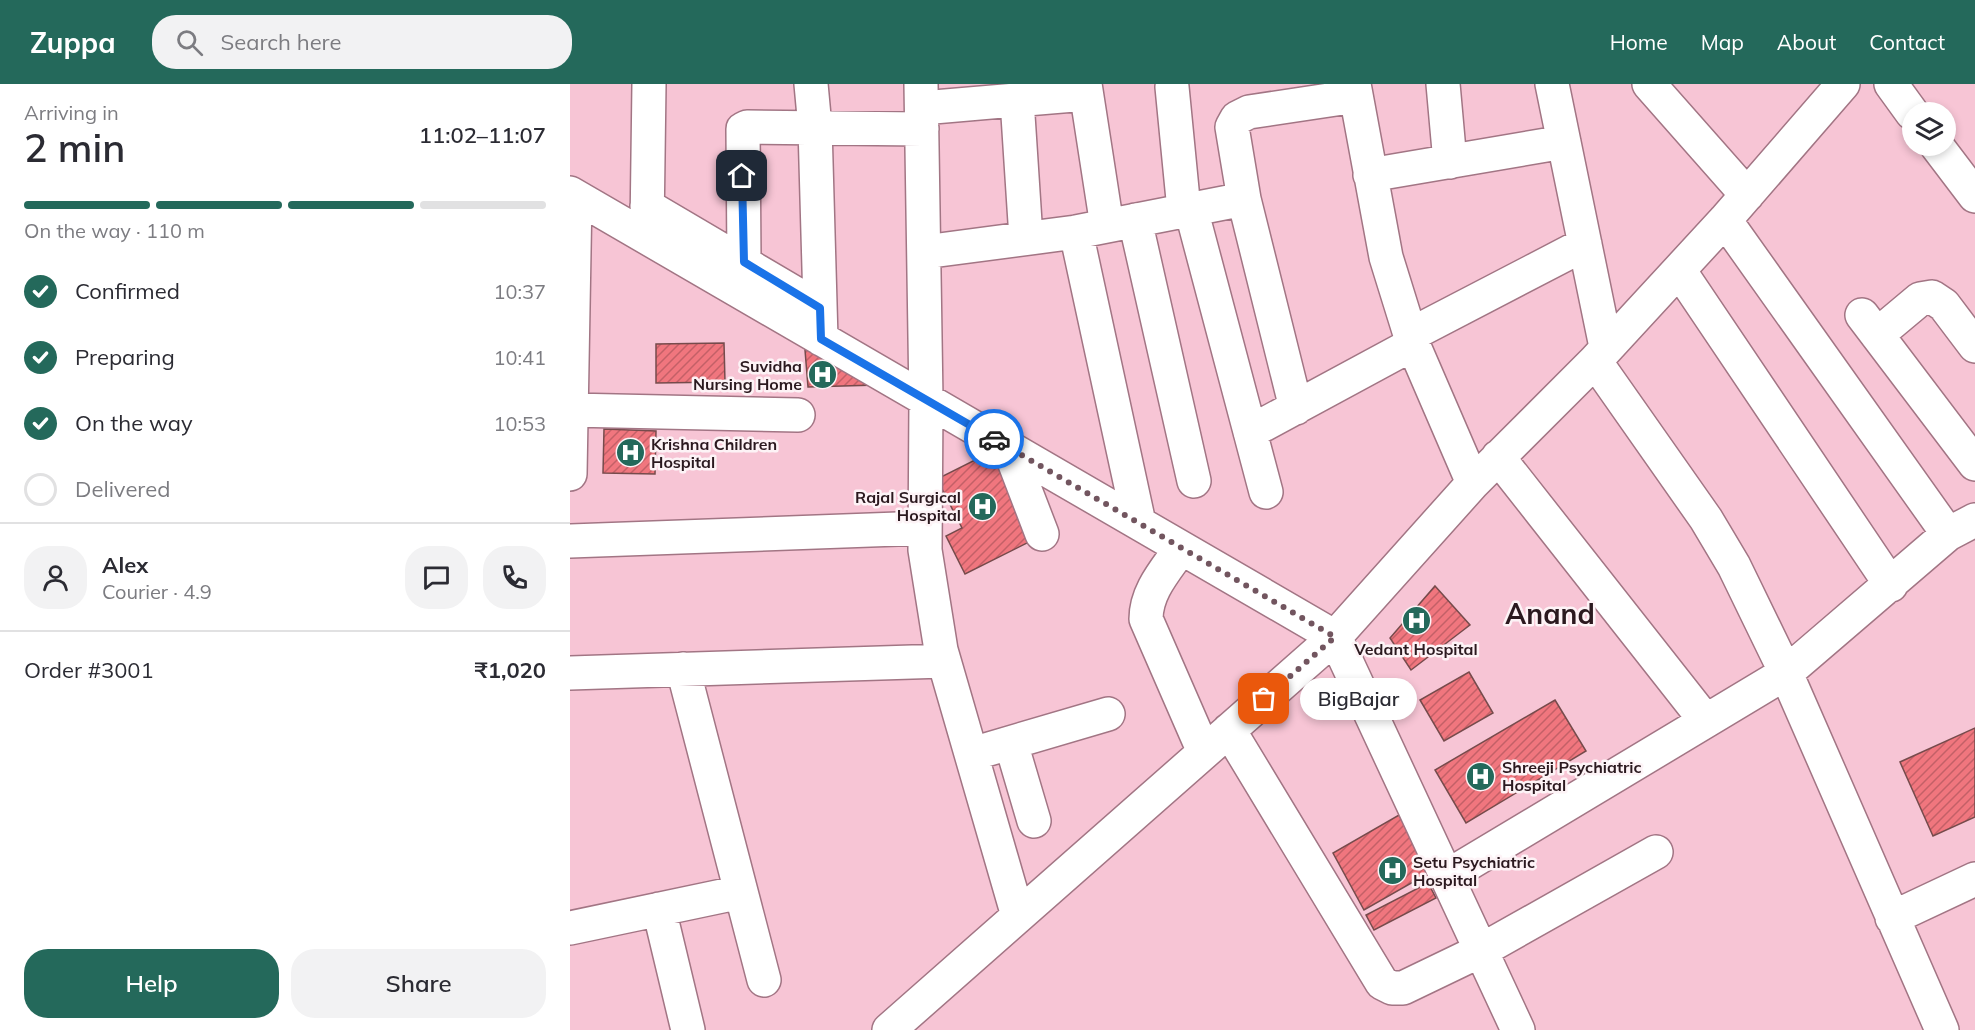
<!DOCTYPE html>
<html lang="en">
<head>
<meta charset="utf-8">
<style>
  :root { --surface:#fff; --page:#f2f2f3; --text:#2b2b33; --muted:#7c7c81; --line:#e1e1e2; --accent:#24695b }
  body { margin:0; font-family:Mulish,sans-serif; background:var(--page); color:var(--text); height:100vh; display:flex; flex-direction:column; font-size:22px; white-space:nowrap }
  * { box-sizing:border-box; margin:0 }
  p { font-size:20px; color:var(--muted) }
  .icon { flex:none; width:33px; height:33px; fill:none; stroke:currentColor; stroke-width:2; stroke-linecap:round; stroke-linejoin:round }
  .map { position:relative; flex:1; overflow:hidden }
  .panel { display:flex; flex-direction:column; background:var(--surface); width:570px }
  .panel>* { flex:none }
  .buttons { position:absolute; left:1332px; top:18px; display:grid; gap:12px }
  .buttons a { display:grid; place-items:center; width:54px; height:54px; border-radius:50%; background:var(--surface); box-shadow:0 3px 9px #0003; font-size:30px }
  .pin { position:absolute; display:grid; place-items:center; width:51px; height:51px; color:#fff; margin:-26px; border-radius:12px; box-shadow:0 3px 9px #0006 }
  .courier { position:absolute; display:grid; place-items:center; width:60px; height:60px; margin:-30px; border:4px solid #1a73e8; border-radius:50%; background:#fff; color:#222; box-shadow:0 2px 8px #0007 }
  .bubble { position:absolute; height:42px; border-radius:21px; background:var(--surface); box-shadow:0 3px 9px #0003; font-size:20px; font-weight:600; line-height:42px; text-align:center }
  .overview em { font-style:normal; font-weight:600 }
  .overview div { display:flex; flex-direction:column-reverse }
  .overview { display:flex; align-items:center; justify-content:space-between; height:102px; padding:0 24px }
  h1 { font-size:39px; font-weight:600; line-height:45px }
  .bar { display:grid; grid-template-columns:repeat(4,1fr); gap:9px 6px; align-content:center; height:72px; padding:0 24px }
  .bar i { height:8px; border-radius:4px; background:var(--line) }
  .bar .active { background:var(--accent) }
  .bar p { grid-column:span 4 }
  .line { display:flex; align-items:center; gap:15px; padding:0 24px; border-top:2px solid var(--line) }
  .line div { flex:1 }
  .round { display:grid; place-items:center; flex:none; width:63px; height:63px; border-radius:24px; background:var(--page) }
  ol { padding:0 24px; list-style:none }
  li { display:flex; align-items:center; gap:18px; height:66px }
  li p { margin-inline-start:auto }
  li .icon { padding:6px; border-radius:50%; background:var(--accent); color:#fff; stroke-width:4 }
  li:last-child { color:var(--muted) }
  li i { width:33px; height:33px; border:3px solid var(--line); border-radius:50% }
  .action { display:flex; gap:12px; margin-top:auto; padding:12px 24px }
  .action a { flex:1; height:69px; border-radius:24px; background:var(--accent); color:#fff; font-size:24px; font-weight:600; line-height:69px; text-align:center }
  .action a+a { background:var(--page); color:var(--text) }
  header { display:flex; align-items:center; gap:36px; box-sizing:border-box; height:84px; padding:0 30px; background:var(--accent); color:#fff }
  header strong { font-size:28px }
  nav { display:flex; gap:33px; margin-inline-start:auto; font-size:21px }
  .search { width:420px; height:54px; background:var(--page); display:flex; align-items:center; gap:15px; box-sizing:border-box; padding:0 21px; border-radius:24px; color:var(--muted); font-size:22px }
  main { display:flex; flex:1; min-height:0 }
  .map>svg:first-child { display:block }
  .building { fill:url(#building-hatch); stroke:#764b4c; stroke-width:1.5 }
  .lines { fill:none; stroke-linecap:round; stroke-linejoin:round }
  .minor-casing { stroke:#a27584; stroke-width:36 }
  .minor { stroke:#fff; stroke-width:33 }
  .done { stroke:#72555f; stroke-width:6; stroke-dasharray:0 10.8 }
  .route { stroke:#1a73e8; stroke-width:8 }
  .labels { text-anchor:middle; stroke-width:5; stroke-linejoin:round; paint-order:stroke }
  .poi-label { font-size:16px; font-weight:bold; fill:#2b191f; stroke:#fdf3f6; text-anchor:start }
  .town-label { font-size:28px; font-weight:bold; fill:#2b191f; stroke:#fdf3f6 }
</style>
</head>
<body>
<header>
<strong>Zuppa</strong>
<div class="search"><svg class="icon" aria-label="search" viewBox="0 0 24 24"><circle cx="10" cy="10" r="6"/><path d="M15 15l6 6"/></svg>Search here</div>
<nav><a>Home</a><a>Map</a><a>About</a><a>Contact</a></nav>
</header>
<main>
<section class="panel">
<div class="overview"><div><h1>2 min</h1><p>Arriving in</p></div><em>11:02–11:07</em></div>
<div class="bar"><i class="active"></i><i class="active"></i><i class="active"></i><i></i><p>On the way · 110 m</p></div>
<ol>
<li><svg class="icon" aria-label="check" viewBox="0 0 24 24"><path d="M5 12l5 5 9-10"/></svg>Confirmed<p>10:37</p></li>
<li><svg class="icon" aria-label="check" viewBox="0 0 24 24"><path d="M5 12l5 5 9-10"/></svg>Preparing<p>10:41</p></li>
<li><svg class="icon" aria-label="check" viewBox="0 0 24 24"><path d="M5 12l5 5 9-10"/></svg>On the way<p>10:53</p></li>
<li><i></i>Delivered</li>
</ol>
<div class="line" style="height:108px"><a class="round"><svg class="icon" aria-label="person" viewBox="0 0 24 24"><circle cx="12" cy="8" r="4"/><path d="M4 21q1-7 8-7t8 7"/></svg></a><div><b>Alex</b><p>Courier · 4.9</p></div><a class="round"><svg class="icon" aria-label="chat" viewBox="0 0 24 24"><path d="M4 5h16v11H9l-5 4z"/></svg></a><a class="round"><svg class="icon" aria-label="phone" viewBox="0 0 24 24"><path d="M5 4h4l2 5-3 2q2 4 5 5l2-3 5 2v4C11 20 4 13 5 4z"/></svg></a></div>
<div class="line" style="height:78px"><div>Order #3001</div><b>₹1,020</b></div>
<div class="action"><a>Help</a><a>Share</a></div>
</section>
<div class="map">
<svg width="1405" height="946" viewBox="0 0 1405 946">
  <defs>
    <pattern id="building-hatch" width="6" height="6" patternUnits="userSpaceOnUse" patternTransform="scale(1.5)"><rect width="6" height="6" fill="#f0767e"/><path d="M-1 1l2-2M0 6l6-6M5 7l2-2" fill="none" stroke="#c36067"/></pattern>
  </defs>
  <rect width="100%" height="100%" fill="#f7c5d5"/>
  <path class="building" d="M154,259l1,39 -69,1v-39z
    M249,265l57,36 -68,2 -3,-37z
    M34,345l52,2 -1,43 -52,-1z
    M423,367l44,87 -72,36 -19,-38 16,-8 -25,-49z
    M865,502l35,39 -59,45 -21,-32z
    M899,588l24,41 -49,28 -24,-41z
    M985,616l31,51 -120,72 -31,-53z
    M1405,644v89l-42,19 -33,-74z
    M829,731l30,58 -65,37 -31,-57z
    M858,799l8,15 -62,32 -8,-15z"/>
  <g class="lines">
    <defs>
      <path id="minor" d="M241,0l4,43 6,212
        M351,0l5,316 -1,150 16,100 77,266
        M515,0l22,142
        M784,0l32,173 27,87 60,139
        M873,0l7,78
        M982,0l54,263
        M1079,0l98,111
        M1321,0l21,29
        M602,3l12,123
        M447,16l9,138
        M352,24l164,-14
        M1367,62l38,50
        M800,91l194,-33
        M0,109l765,444 183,393
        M77,122l173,102
        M621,125l75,283
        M565,136l59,261
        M1155,136l223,314
        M77,145l2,-145
        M506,148l63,291
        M354,168l152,-20 168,-33
        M174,178l-1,-133 4,-2 175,2
        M1109,186l212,315
        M1292,231l113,149
        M840,251l175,-91
        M1307,251l43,-36 12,-2 12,8 31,41
        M1025,277l111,158 28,47 52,107 156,357
        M726,324l-52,-209 -12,-72 5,-9 12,-6 107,-16
        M1,326l227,5
        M680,348l163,-88
        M439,364l33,86
        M928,373l207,263
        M0,390l5,-278
        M0,457l355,-13
        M611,464c-15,22 -35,43 -35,71l58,133
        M113,585l81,311
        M0,589l374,-12
        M659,646l153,253 10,5h11l79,-38 174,-98
        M441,659l23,78
        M402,670l136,-40
        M876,793l340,-204 162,-139 27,-14
        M89,825l29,121
        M1322,834l83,-39
        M0,844l171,-36
        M319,946l446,-393 138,-154 122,-122 130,-141 118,-136"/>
    </defs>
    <use href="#minor" class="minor-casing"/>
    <use href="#minor" class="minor"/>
  </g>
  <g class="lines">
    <path class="done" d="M424,355l341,198 -71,62"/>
    <path class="route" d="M172,92l2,86 76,46 1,31 173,100"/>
  </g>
  <defs>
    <symbol id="hospital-disc" viewBox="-11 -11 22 22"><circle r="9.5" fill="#24695b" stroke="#fdf3f6"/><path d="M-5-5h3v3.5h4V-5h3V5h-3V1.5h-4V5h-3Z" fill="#fff"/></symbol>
  </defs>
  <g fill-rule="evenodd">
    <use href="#hospital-disc" x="236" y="274" width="33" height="33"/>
    <use href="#hospital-disc" x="44" y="352" width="33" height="33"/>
    <use href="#hospital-disc" x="396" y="406" width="33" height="33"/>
    <use href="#hospital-disc" x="830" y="520" width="33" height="33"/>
    <use href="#hospital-disc" x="894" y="676" width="33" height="33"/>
    <use href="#hospital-disc" x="806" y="770" width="33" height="33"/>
  </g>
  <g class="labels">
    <g class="poi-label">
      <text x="232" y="288" text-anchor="end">Suvidha<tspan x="232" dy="18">Nursing Home</tspan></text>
      <text x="81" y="366">Krishna Children<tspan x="81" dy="18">Hospital</tspan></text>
      <text x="391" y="419" text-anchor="end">Rajal Surgical<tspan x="391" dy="18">Hospital</tspan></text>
      <text x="846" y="571" text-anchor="middle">Vedant Hospital</text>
      <text x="932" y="689">Shreeji Psychiatric<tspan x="932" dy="18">Hospital</tspan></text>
      <text x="843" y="784">Setu Psychiatric<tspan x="843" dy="18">Hospital</tspan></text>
    </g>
    <g class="town-label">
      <text x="980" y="540">Anand</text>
    </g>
  </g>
</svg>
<div class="buttons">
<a><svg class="icon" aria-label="layers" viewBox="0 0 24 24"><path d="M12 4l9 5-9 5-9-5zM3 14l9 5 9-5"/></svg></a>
</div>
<div class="pin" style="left:694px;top:615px;background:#ea580c"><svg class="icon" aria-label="bag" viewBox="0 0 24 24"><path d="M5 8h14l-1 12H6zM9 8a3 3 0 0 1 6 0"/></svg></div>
<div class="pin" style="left:172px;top:92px;background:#1f2937"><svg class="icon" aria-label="home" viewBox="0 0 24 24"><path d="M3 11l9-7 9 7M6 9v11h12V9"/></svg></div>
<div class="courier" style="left:424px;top:355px"><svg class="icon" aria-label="car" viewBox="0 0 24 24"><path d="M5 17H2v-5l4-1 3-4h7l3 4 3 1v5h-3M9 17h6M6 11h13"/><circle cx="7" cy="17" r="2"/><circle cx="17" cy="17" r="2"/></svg></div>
<div class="bubble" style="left:730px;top:594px;width:117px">BigBajar</div>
</div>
</main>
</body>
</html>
